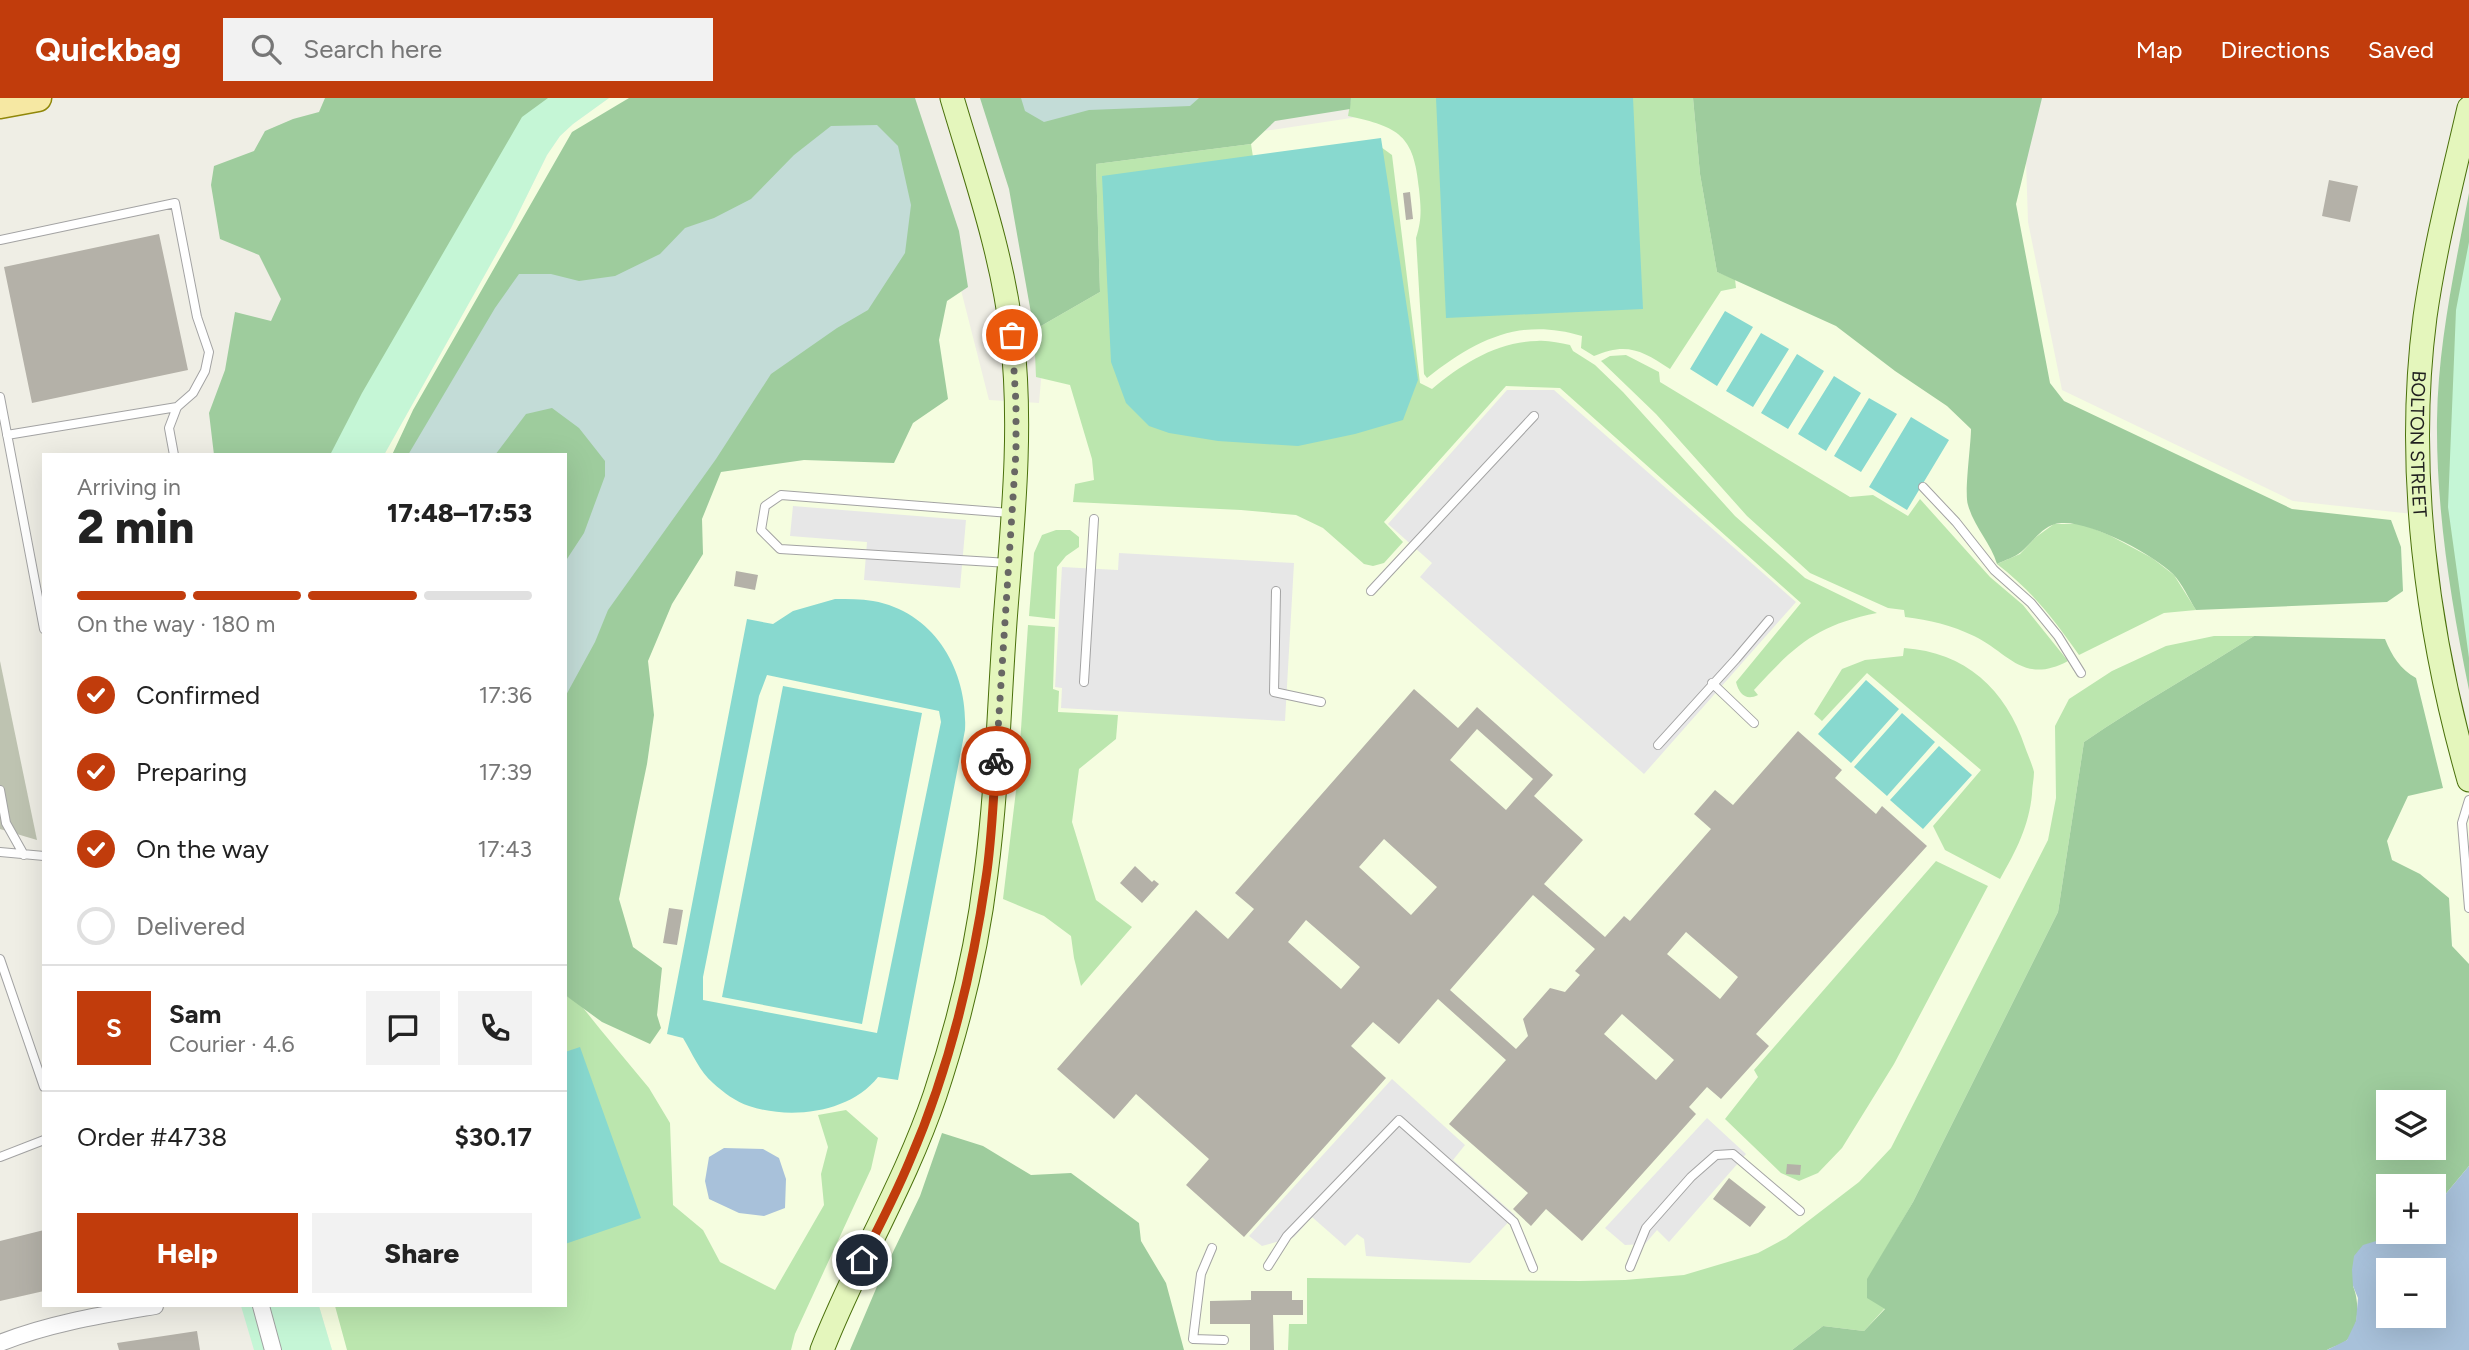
<!DOCTYPE html>
<html lang="en">
<head>
<meta charset="utf-8">
<style>
  :root { --surface:#fff; --page:#f2f2f2; --text:#222; --muted:#767676; --line:#e0e0e0; --accent:#c13c0c }
  body { margin:0; font-family:Figtree,sans-serif; background:var(--page); color:var(--text); height:100vh; display:flex; flex-direction:column; font-size:26px; white-space:nowrap }
  * { box-sizing:border-box; margin:0 }
  p { font-size:23px; color:var(--muted) }
  .icon { flex:none; width:38px; height:38px; fill:none; stroke:currentColor; stroke-width:2; stroke-linecap:round; stroke-linejoin:round }
  .map { position:relative; flex:1; overflow:hidden }
  .drawer { position:absolute; left:42px; top:355px; width:525px; height:854px; display:flex; flex-direction:column; background:var(--surface); border-radius:0px; box-shadow:0 7px 28px #0002 }
  .drawer>* { flex:none }
  .buttons { position:absolute; left:2376px; top:992px; display:grid; gap:14px }
  .buttons a { display:grid; place-items:center; width:70px; height:70px; border-radius:0px; background:var(--surface); box-shadow:0 7px 28px #0002; font-size:35px }
  .pin { position:absolute; display:grid; place-items:center; width:60px; height:60px; color:#fff; margin:-30px; border:4px solid #fff; border-radius:50%; box-shadow:0 2px 7px #0007 }
  .courier { position:absolute; display:grid; place-items:center; width:70px; height:70px; margin:-35px; border:5px solid #c13c0c; border-radius:50%; background:#fff; color:#222; box-shadow:0 2px 9px #0007 }
  .summary em { font-style:normal; font-weight:800 }
  .summary div { display:flex; flex-direction:column-reverse }
  .summary { display:flex; align-items:center; justify-content:space-between; height:119px; padding:0 35px }
  h1 { font-size:46px; font-weight:800; line-height:52px }
  .bar { display:grid; grid-template-columns:repeat(4,1fr); gap:10px 7px; align-content:center; height:84px; padding:0 35px }
  .bar i { height:9px; border-radius:5px; background:var(--line) }
  .bar .selected { background:var(--accent) }
  .bar p { grid-column:span 4 }
  .line { display:flex; align-items:center; gap:18px; padding:0 35px; border-top:2px solid var(--line) }
  .line div { flex:1 }
  .round { display:grid; place-items:center; flex:none; width:74px; height:74px; border-radius:0px; background:var(--page) }
  ol { padding:0 35px; list-style:none }
  li { display:flex; align-items:center; gap:21px; height:77px }
  li p { margin-inline-start:auto }
  li .icon { padding:7px; border-radius:50%; background:var(--accent); color:#fff; stroke-width:4 }
  li:last-child { color:var(--muted) }
  li i { width:38px; height:38px; border:4px solid var(--line); border-radius:50% }
  .primary-button { display:flex; gap:14px; margin-top:auto; padding:14px 35px }
  .primary-button a { flex:1; height:80px; border-radius:0px; background:var(--accent); color:#fff; font-size:28px; font-weight:800; line-height:80px; text-align:center }
  .primary-button a+a { background:var(--page); color:var(--text) }
  header { display:flex; align-items:center; gap:42px; box-sizing:border-box; height:98px; padding:0 35px; background:var(--accent); color:#fff }
  header strong { font-size:33px }
  nav { display:flex; gap:38px; margin-inline-start:auto; font-size:24px }
  .search { width:490px; height:63px; background:var(--page); display:flex; align-items:center; gap:18px; box-sizing:border-box; padding:0 24px; border-radius:0px; color:var(--muted); font-size:26px }
  .map>svg:first-child { display:block }
  .education { fill:#f5fde0; fill-rule:evenodd }
  .construction { fill:#bec3b1 }
  .grass { fill:#bbe6ae }
  .forest { fill:#9ecc9d; fill-rule:evenodd }
  .wetland { fill:#c3dcd7 }
  .park { fill:#c5f6d6 }
  .pitch { fill:#88d9cf; fill-rule:evenodd }
  .parking { fill:#e7e7e7 }
  .water { fill:#a8c1da; fill-rule:evenodd }
  .building { fill:#b4b1a8; fill-rule:evenodd }
  .lines { fill:none; stroke-linecap:round; stroke-linejoin:round }
  .lane-casing { stroke:#a3a3a3; stroke-width:10 }
  .street-casing { stroke:#a3a3a3; stroke-width:18 }
  .secondary-casing { stroke:#4a700b; stroke-width:25 }
  .primary-casing { stroke:#908709; stroke-width:29 }
  .lane { stroke:#fff; stroke-width:8 }
  .street { stroke:#fff; stroke-width:16 }
  .secondary { stroke:#e4f6bc; stroke-width:23 }
  .primary { stroke:#f6e8a3; stroke-width:26 }
  .done { stroke:#686764; stroke-width:7; stroke-dasharray:0 12.6 }
  .route { stroke:#c13c0c; stroke-width:9 }
  .labels { text-anchor:middle; stroke-width:7; stroke-linejoin:round; paint-order:stroke }
  .street-label { font-size:19px; fill:#1f1f1f; stroke:#fff }
</style>
</head>
<body>
<header>
<strong>Quickbag</strong>
<div class="search"><svg class="icon" aria-label="search" viewBox="0 0 24 24"><circle cx="10" cy="10" r="6"/><path d="M15 15l6 6"/></svg>Search here</div>
<nav><a>Map</a><a>Directions</a><a>Saved</a></nav>
</header>
<div class="map">
<svg width="2469" height="1252" viewBox="0 0 2469 1252">
  <rect width="100%" height="100%" fill="#efeee5"/>
  <path class="education" d="M609,0h303l77,302 50,3 9,-101 3,-139 320,-48 5,-17h648l4,124 34,168 231,111 129,14 47,265v386l-35,42v-22h-45v46h17l-19,6 -40,102 -20,10h-1995l-13,-44h246v-851h-181l127,-227 36,-73 13,-19 13,-12zM2389,1004h45v46h-45z"/>
  <path class="construction" d="M0,563l37,179 -37,-11z"/>
  <path class="grass" d="M1351,0h342l7,76 17,98 18,7 1,9 -15,3 -51,78c-28,-19 -44,-27 -76,-13l-13,-8 1,-12c-63,-19 -106,4 -155,42l-3,-4 -8,-136c6,-18 5,-30 3,-49 -5,-54 -20,-62 -71,-73z
    M1374,44l18,13 28,228 12,6c30,-25 64,-47 105,-48 11,-1 22,2 33,4l3,6 22,14 28,27 112,124 70,62 72,35c-60,12 -82,32 -123,77l4,5c-12,6 -19,-1 -22,-13l65,-79 -241,-215 -54,-2 -122,136 19,20 -19,21 -11,3 -9,-2 -41,-36 -27,-13 -55,-5 -168,-8 2,-18 19,-4 -2,-21 -22,-74 -34,-8 -2,-47 66,-38 -4,-128 155,-20 2,13z
    M1626,257l33,17 1,10 190,115 23,-2 35,21 12,-17 70,78 33,28 45,56c-45,24 -59,-8 -94,-25 -23,-11 -44,-16 -69,-19l-1,-7 -16,-2 -78,-35 -63,-57 -91,-102 -55,-53 9,-5z
    M2054,426h28l27,11 43,23 22,17 22,35 -32,3 -85,42c-26,-37 -46,-63 -82,-91l23,-10 16,-17z
    M1056,432h14l9,7v10l-13,9 -9,11 -2,52 -26,-3 5,-63 8,-18z
    M1028,527l27,2 -2,62 6,2 -1,21 60,3 -2,24 -37,30 -7,53 24,78 36,27 -51,59 -7,-28 -3,-22 -27,-20 -41,-17 15,-125z
    M2214,538h40c-56,36 -115,68 -170,106l-26,170 -145,290 -45,77 17,29 -21,23 -41,-5 -31,24h-504l1,-26h18v-46l273,3 45,-1 59,-5 74,-22 28,-15 73,-56 32,-34 157,-308 8,-42 -1,-72 14,-27 43,-28 54,-25z
    M1904,550c61,4 102,41 121,99 3,8 7,17 9,25 0,7 -2,15 -2,22 -3,32 -16,57 -32,85l-55,-29 -12,-24 48,-56 -114,-97 -45,48 -8,-7 28,-45 23,-9 38,-4z
    M1936,763l52,25 -94,178 -52,84 -24,25 -19,8 -18,-8 -56,-54 33,-42 -4,-7z
    M565,897l15,9 20,25 49,59 21,35 3,82 30,25 17,32 55,28 49,-85 -3,-31 7,-27 -10,-32 28,-5 32,28 -7,31 -76,165 -4,16h-444l-12,-44h230z"/>
  <path class="forest" d="M325,0h236l-195,357h-152l-5,-42 16,-43 10,-58 36,9 10,-22 -22,-44 -39,-16 -9,-54 3,-19 40,-15 11,-20 28,-12 26,-7z
    M629,0h286l44,133 9,56 -21,14 -8,39 9,59 -35,24 -19,40 -90,-3 -83,12 -19,47 1,35 -31,50 -24,57 6,54 -7,49 -28,135 14,48 29,21 -5,47 4,13 -11,16 -48,-22 -37,-27v-540h-173l21,-45 159,-278z
    M980,0h371l-1,11 -75,12 -24,23 -155,20 4,128 -66,38 -25,-141z
    M1693,0h349l-26,106 34,179 14,18 228,108 99,11 10,27 2,44 -16,11 -191,8c-7,-11 -14,-27 -23,-36 -20,-20 -90,-58 -118,-50 -14,4 -23,19 -34,28 -6,5 -16,8 -24,12 -6,-21 -23,-37 -29,-59 -4,-12 3,-60 3,-76l-24,-23 -52,-35 -59,-45 -119,-54 -17,-98z
    M2469,95v497c-18,-88 -33,-180 -32,-270 1,-76 18,-152 32,-227z
    M2254,538l131,3c7,17 15,30 31,39l27,110 -35,8 -21,45 5,19 28,14 29,24 3,48 17,18v202l-35,42v-22h-45v46h17l-19,6 -34,48c6,14 7,41 -6,54 -4,4 -15,7 -20,10h-535l31,-24 41,5 21,-22 -18,-11v-19l46,-77 145,-290 26,-170c55,-38 114,-70 170,-106zM2389,1004h45v46h-45z
    M942,1035l41,13 48,29 40,-2 68,50 2,18 25,42 18,67h-334l31,-73 39,-81z"/>
  <path class="wetland" d="M1021,0h178l-9,8 -101,4 -45,12 -19,-11z
    M877,27l21,21 13,59 -6,48 -37,57 -31,18 -66,46 -55,85 -108,151 -13,32 -30,55v-135l19,-29 21,-57v-15l-26,-33 -27,-20 -26,6 -31,41h-87l87,-147 24,-34h32l28,7 36,-5 45,-22 25,-26 29,-10 37,-19 43,-44 37,-29z"/>
  <path class="park" d="M548,0h61l-36,26 -13,12 -13,19 -36,73 -127,227h-54l32,-62 160,-276z
    M2469,144v416l-21,-151 8,-197z
    M241,1208h78l13,44h-78z"/>
  <path class="pitch" d="M1436,0h197l10,211 -197,9z
    M1381,40l37,242 -15,40 -48,14 -57,12 -80,-5 -49,-8 -20,-7 -23,-23 -15,-41 -9,-186z
    M1725,213l28,16 -36,59 -27,-17z
    M1761,235l28,16 -36,58 -27,-16z
    M1797,256l27,17 -36,58 -27,-16z
    M1834,278l27,17 -35,58 -28,-17z
    M1869,300l28,16 -36,58 -27,-16z
    M1911,319l38,23 -42,70 -38,-23z
    M835,501c13,0 26,0 38,2 62,11 95,70 92,129l-67,350 -20,-3c-28,36 -88,43 -129,29 -13,-4 -26,-14 -36,-23 -13,-11 -21,-30 -30,-45l-16,-4 80,-415 26,5 20,-13zM767,577l172,36 2,11 -64,311 -174,-33v-23l56,-281z
    M1866,582l33,29 -48,54 -33,-29z
    M783,588l139,27 -60,311 -140,-27z
    M1902,615l33,29 -48,54 -33,-29z
    M1939,648l33,29 -49,54 -33,-29z
    M580,949l61,171 -76,26v-192z"/>
  <path class="parking" d="M1507,292h47l242,212 -152,172 -224,-197 12,-14 -44,-39z
    M793,408l173,14 -6,68 -96,-8 3,-38 -77,-6z
    M1119,455l175,10 -9,158 -224,-13 1,-20 -7,-1 7,-120 56,3z
    M1392,981l73,66 -12,15 62,55 -45,48 -104,-7 -2,-17 -7,-5 -12,12 -33,-29 -18,20 -32,9 -13,-10z
    M1707,1020l39,36 -77,88 -12,-12 -12,14 -20,1 -20,-17z"/>
  <path class="water" d="M724,1050l39,1 16,9 7,21 -1,29 -21,8 -25,-3 -30,-14 -4,-18 4,-24z
    M2469,1068v184h-142l20,-10 9,-19 2,-23 -5,-12 -1,-16 2,-14 9,-11 43,-13h28v-24zM2389,1172h45v46h-45z"/>
  <path class="building" d="M2329,82l29,6 -8,36 -28,-6z
    M1410,94l3,27 -7,1 -3,-27z
    M159,136l29,136 -156,33 -28,-136z
    M736,473l22,4 -3,15 -21,-4z
    M1414,591l44,39 19,-21 76,68 -19,21 49,44 -39,44 61,53 19,-21 6,5 81,-92 -17,-15 21,-24 18,15 65,-74 44,39 -7,8 41,36 6,-8 45,40 -171,188 13,12 -48,53 -14,-12 -18,20 7,7 -114,127 -36,-32 -15,17 -18,-17 15,-16 -79,-69 57,-64 -68,-61 -39,45 -26,-22 -22,24 35,32 -142,159 -58,-52 23,-26 -73,-65 -22,25 -57,-50 139,-159 32,29 26,-30 -19,-16zM1477,631l56,50 -27,31 -56,-50zM1384,741l53,48 -26,28 -52,-48zM1533,797l62,54 -20,22 5,4 -15,17 -15,-4 -27,31 5,17 -12,13 -66,-59zM1306,822l54,47 -19,22 -53,-47zM1686,834l52,45 -18,22 -53,-45zM1622,916l52,46 -18,20 -52,-46z
    M1135,768l17,16 2,-2 5,4 -17,19 -22,-20z
    M669,810l14,2 -6,35 -14,-2z
    M1787,1066l14,1 -1,10 -14,-1z
    M1729,1080l37,29 -16,20 -37,-28z
    M44,1132v61l-44,10v-60z
    M1251,1193h41v9h11v15h-30l1,35h-24v-26h-40v-23l41,-1z
    M197,1233l3,19h-81l-2,-7z"/>
  <g class="lines">
    <defs>
      <path id="lane" d="M0,142l175,-37 22,114 12,35 -4,19 -12,22 -16,14 -8,21 5,27
        M0,299l44,232
        M7,337l170,-28
        M1923,389l33,35 38,48 37,33 27,33 23,37
        M1009,465l-229,-14 -19,-19 4,-24 16,-11 229,18
        M1276,493l-2,101 47,10
        M1371,493l163,-175
        M1084,584l10,-163
        M1712,585l42,40
        M1658,647l78,-86 33,-39
        M0,692l6,33 18,32
        M2469,702l-7,23 7,85
        M0,754l44,4
        M0,861l44,128
        M0,1059l44,-17
        M1212,1150l-11,26 -8,65 31,1
        M1268,1168l19,-30 112,-116 115,102 19,46
        M1630,1169l16,-39 45,-51 25,-22 17,-1 67,57"/>
      <path id="street" d="M261,1208l12,44
        M0,1245c50,-20 102,-28 155,-37"/>
      <g id="secondary">
        <path id="s1" d="M2469,10c-16,69 -34,138 -44,209 -20,152 2,316 44,463"/>
        <path d="M822,1252c34,-87 83,-166 113,-255 24,-72 42,-146 51,-221 11,-83 13,-168 19,-252 7,-94 18,-191 7,-285 -9,-82 -37,-161 -60,-239"/>
      </g>
      <path id="primary" d="M0,7l38,-7"/>
    </defs>
    <use href="#lane" class="lane-casing"/>
    <use href="#street" class="street-casing"/>
    <use href="#secondary" class="secondary-casing"/>
    <use href="#primary" class="primary-casing"/>
    <use href="#lane" class="lane"/>
    <use href="#street" class="street"/>
    <use href="#secondary" class="secondary"/>
    <use href="#primary" class="primary"/>
  </g>
  <g class="lines">
    <path class="done" d="M996,663l20,-310v-47l-4,-69"/>
    <path class="route" d="M862,1162c17,-33 34,-66 48,-100 39,-90 62,-186 76,-282 6,-39 7,-78 10,-117"/>
  </g>
  <g class="labels">
    <g class="street-label">
      <text dy="7" stroke="none"><textPath href="#s1" startOffset="341">BOLTON STREET</textPath></text>
    </g>
  </g>
</svg>
<div class="buttons">
<a><svg class="icon" aria-label="layers" viewBox="0 0 24 24"><path d="M12 4l9 5-9 5-9-5zM3 14l9 5 9-5"/></svg></a>
<a>+</a>
<a>−</a>
</div>
<div class="pin" style="left:1012px;top:237px;background:#ea580c"><svg class="icon" aria-label="bag" viewBox="0 0 24 24"><path d="M5 8h14l-1 12H6zM9 8a3 3 0 0 1 6 0"/></svg></div>
<div class="pin" style="left:862px;top:1162px;background:#1f2937"><svg class="icon" aria-label="home" viewBox="0 0 24 24"><path d="M3 11l9-7 9 7M6 9v11h12V9"/></svg></div>
<div class="courier" style="left:996px;top:663px"><svg class="icon" aria-label="bike" viewBox="0 0 24 24"><circle cx="6" cy="16" r="4"/><circle cx="18" cy="16" r="4"/><path d="M6 16l4-8h5l3 8M10 8l3 8H6M13 5h3"/></svg></div>
<section class="drawer">
<div class="summary"><div><h1>2 min</h1><p>Arriving in</p></div><em>17:48–17:53</em></div>
<div class="bar"><i class="selected"></i><i class="selected"></i><i class="selected"></i><i></i><p>On the way · 180 m</p></div>
<ol>
<li><svg class="icon" aria-label="check" viewBox="0 0 24 24"><path d="M5 12l5 5 9-10"/></svg>Confirmed<p>17:36</p></li>
<li><svg class="icon" aria-label="check" viewBox="0 0 24 24"><path d="M5 12l5 5 9-10"/></svg>Preparing<p>17:39</p></li>
<li><svg class="icon" aria-label="check" viewBox="0 0 24 24"><path d="M5 12l5 5 9-10"/></svg>On the way<p>17:43</p></li>
<li><i></i>Delivered</li>
</ol>
<div class="line" style="height:126px"><b class="round" style="background:var(--accent);color:#fff">S</b><div><b>Sam</b><p>Courier · 4.6</p></div><a class="round"><svg class="icon" aria-label="chat" viewBox="0 0 24 24"><path d="M4 5h16v11H9l-5 4z"/></svg></a><a class="round"><svg class="icon" aria-label="phone" viewBox="0 0 24 24"><path d="M5 4h4l2 5-3 2q2 4 5 5l2-3 5 2v4C11 20 4 13 5 4z"/></svg></a></div>
<div class="line" style="height:91px"><div>Order #4738</div><b>$30.17</b></div>
<div class="primary-button"><a>Help</a><a>Share</a></div>
</section>
</div>
</body>
</html>
